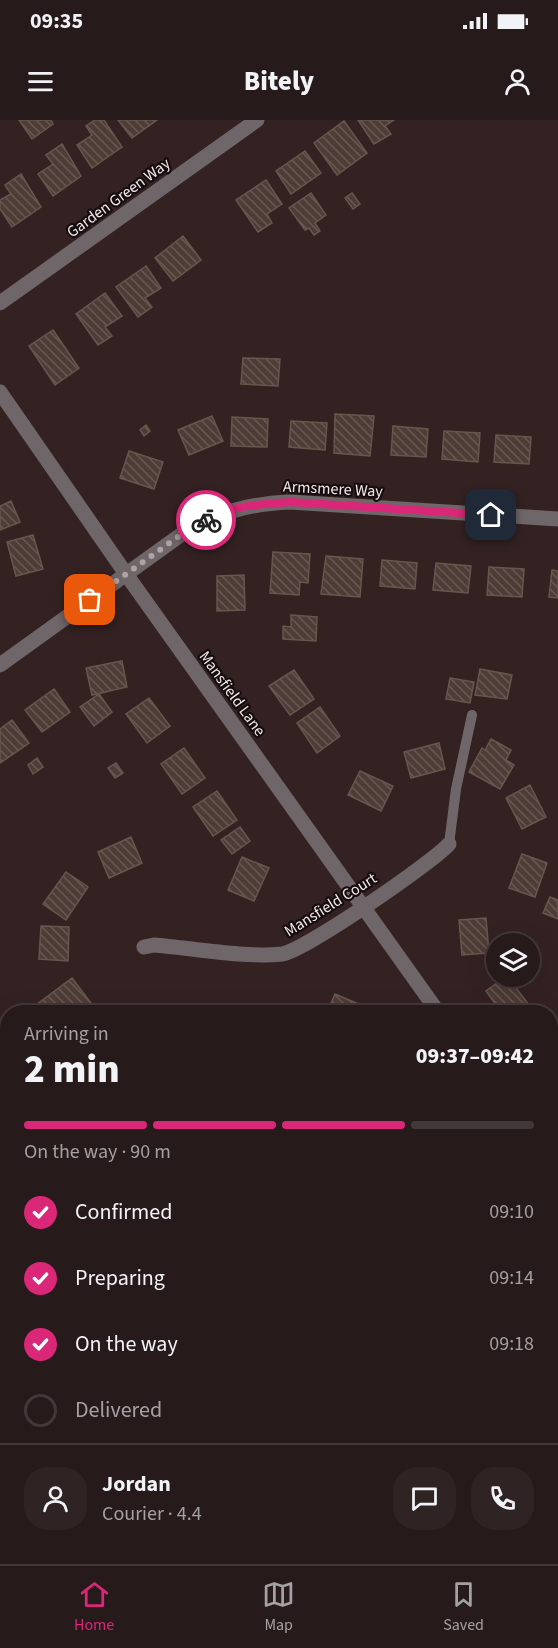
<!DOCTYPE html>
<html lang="en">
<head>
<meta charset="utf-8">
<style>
  :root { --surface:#271a1a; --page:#2f2323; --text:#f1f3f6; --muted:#a4a1a2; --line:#433839; --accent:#db2777 }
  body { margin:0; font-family:"Source Sans 3",sans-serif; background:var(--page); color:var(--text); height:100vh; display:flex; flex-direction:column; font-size:22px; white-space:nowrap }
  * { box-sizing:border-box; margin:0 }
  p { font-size:20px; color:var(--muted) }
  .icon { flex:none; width:33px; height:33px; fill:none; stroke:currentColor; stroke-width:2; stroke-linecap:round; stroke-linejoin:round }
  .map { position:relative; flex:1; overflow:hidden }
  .details { position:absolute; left:0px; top:885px; width:558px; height:560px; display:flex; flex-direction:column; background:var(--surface); border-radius:24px 24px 0 0; box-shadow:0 6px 24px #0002,0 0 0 2px var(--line) }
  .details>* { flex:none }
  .tools { position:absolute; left:486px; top:813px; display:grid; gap:12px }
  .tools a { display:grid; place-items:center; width:54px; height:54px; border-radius:50%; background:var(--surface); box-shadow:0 6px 24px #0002,0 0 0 2px var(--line); font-size:30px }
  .pin { position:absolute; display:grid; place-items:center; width:51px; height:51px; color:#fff; margin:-26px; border-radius:12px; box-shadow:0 3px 9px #0006 }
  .courier { position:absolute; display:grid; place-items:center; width:60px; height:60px; margin:-30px; border:4px solid #db2777; border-radius:50%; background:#fff; color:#222; box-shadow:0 2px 8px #0007 }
  .summary em { font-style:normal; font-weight:800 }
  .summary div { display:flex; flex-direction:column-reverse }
  .summary { display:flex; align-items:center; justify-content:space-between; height:102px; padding:0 24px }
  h1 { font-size:39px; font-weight:800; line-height:45px }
  .bar { display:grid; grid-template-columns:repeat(4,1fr); gap:9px 6px; align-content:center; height:72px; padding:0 24px }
  .bar i { height:8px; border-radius:4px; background:var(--line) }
  .bar .selected { background:var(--accent) }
  .bar p { grid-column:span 4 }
  .line { display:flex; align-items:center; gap:15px; padding:0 24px; border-top:2px solid var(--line) }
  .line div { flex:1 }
  .round { display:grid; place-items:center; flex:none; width:63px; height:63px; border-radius:24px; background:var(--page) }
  ol { padding:0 24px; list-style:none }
  li { display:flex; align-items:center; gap:18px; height:66px }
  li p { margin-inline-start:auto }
  li .icon { padding:6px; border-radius:50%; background:var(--accent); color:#fff; stroke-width:4 }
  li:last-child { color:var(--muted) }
  li i { width:33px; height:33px; border:3px solid var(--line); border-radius:50% }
  .status { display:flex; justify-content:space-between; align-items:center; height:42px; padding:0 30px; background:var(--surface); direction:ltr }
  .status svg { height:16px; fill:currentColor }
  header { display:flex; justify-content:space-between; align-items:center; height:78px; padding:0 24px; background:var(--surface); font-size:27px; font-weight:800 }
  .menu { display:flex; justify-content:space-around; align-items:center; height:84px; border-top:2px solid var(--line); background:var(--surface); font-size:16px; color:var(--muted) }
  .menu a { display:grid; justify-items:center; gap:3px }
  .menu .selected { color:var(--accent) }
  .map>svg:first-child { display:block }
  .building { fill:url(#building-back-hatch); stroke:#68554e; stroke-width:1.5 }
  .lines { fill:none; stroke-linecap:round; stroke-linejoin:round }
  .service { stroke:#6f666a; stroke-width:10 }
  .minor { stroke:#6f666a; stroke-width:15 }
  .done { stroke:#b0a1a2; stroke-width:6; stroke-dasharray:0 10.8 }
  .route { stroke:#db2777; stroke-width:8 }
  .labels { text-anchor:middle; stroke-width:4.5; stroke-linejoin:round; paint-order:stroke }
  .street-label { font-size:16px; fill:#f3e6e7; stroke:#160e0e }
</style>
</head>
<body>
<div class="status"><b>09:35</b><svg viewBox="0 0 49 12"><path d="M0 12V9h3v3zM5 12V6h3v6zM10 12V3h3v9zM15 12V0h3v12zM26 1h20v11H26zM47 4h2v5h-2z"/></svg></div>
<header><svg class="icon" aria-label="menu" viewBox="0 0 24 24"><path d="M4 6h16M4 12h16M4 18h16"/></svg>Bitely<svg class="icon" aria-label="person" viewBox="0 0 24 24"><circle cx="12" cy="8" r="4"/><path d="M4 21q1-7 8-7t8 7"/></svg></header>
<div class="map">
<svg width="558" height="1444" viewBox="0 0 558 1444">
  <defs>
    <pattern id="building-back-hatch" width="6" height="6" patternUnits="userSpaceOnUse" patternTransform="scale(1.5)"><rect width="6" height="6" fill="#4e3c36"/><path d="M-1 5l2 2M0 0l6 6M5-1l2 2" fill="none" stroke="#685853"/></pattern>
  </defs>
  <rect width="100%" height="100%" fill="#342223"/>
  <path class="building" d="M19,0h32l2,4 -21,15z
    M95,0h9l18,27 -30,21 -15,-23 15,-10 -6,-9z
    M118,0h39l-25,18z
    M358,0h36l-9,6 6,8 -17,10z
    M344,1l23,32 -30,22 -23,-32z
    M62,24l19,32 -28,20 -15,-22 15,-10 -7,-9z
    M305,31l16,22 -30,21 -15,-23z
    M21,54l20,33 -29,20 -12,-18v-9l11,-6 -6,-9z
    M266,60l16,24 -15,10 5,9 -14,9 -22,-32z
    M311,73l15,22 -11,8 5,8 -6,4 -5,-7 -4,2 -16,-22z
    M352,73l8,11 -7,5 -8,-11z
    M183,116l18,24 -28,21 -18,-23z
    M146,146l15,22 -16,10 7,9 -14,10 -22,-30z
    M105,173l17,23 -17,11 7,9 -14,9 -22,-31z
    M53,210l26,38 -24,17 -26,-39z
    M243,238l37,1 -2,27 -37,-2z
    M335,294l39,2 -4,40 -36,-3z
    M212,296l11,25 -34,14 -11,-25z
    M232,297l36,2 -1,28 -36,-1z
    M291,301l36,2 -2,27 -36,-3z
    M146,305l4,6 -6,5 -4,-6z
    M393,306l35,3 -2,28 -35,-2z
    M444,311l36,2 -2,29 -36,-3z
    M496,315l35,2 -2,27 -35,-2z
    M129,331l34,11 -9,27 -34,-11z
    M11,381l9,21 -20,8v-24z
    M33,415l10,34 -27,7 -9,-34z
    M273,432l37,2 -2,29 -8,-1 -1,13 -29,-2z
    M326,436l37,3 -3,38 -39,-3z
    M382,440l35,3 -2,26 -35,-3z
    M436,443l35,3 -3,27 -35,-3z
    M489,447l35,2 -2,28 -35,-2z
    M552,450l6,1v27l-9,-1z
    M244,455l1,35 -28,1v-35z
    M291,495l26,2 -1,24 -33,-2v-13l8,1z
    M122,541l5,26 -35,8 -6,-27z
    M480,549l32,6 -5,24 -32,-4z
    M294,550l20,29 -24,16 -21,-29z
    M450,558l24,4 -4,21 -24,-4z
    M54,569l16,23 -28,20 -17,-22z
    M99,574l13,18 -18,14 -14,-19z
    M149,578l21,28 -23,17 -21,-29z
    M320,587l20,29 -23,17 -20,-30z
    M12,600l17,23 -29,20v-34z
    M491,619l20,11 -5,10 8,5 -14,24 -31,-17 13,-24 3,2z
    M439,623l6,26 -34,9 -7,-26z
    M184,628l21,30 -23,16 -21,-30z
    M37,638l6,9 -10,7 -5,-9z
    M116,643l7,10 -8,5 -7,-10z
    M360,651l33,15 -12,25 -33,-16z
    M530,665l16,32 -24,12 -16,-31z
    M217,671l20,29 -24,16 -20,-29z
    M240,707l10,14 -18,13 -11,-14z
    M131,717l11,26 -33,15 -11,-26z
    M522,734l25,9 -12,34 -26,-9z
    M242,737l27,11 -15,33 -26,-11z
    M66,752l22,15 -22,33 -23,-16z
    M550,777l8,3v19l-15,-6z
    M486,798l3,35 -27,2 -3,-35z
    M41,806l28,1 -1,34 -29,-2z
    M507,856l22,29 -11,7h-17l-15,-21z
    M513,856h15l-11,7z
    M72,858l22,29 -8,5h-45l-5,-7z
    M335,874l33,14 -2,4h-39z
    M208,889l35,1v2h-35z
    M550,909l8,7v15l-8,9z
    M0,974h3l-1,26h-2z
    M550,1134l8,1v28l-8,-1z
    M558,1182v22l-8,-10v-6z
    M0,1302l7,10 -7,4z
    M0,1341h8v27h-8z"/>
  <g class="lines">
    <path class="service" d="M449,724l7,-55 16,-74"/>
    <path class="minor" d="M0,183l257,-183
      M0,272l126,182 312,438
      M0,545l182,-131c39,-22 64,-30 108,-32l268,17
      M144,827l10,-2c38,3 91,13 128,9 22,-3 150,-91 167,-110
      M550,1005l8,3
      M0,1122l8,1
      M550,1294l8,15
      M0,1425l8,1
      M181,1437l108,7
      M553,1444l5,-97"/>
  </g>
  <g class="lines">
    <path class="done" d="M90,480l92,-66 24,-14"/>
    <path class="route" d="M206,400c26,-15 55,-16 84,-18l201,13"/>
  </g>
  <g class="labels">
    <g class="street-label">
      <text transform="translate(118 77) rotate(-36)" y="6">Garden Green Way</text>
      <text transform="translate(333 368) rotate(3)" y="6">Armsmere Way</text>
      <text transform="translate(233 573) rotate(54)" y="6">Mansfield Lane</text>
      <text transform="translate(330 784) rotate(-32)" y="6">Mansfield Court</text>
    </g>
  </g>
</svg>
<div class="tools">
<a><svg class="icon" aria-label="layers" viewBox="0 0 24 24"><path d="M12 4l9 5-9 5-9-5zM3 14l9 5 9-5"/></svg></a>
</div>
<div class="pin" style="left:90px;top:480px;background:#ea580c"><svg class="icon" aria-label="bag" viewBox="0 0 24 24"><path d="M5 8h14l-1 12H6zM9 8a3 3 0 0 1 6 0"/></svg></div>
<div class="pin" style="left:491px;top:395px;background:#1f2937"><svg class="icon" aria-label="home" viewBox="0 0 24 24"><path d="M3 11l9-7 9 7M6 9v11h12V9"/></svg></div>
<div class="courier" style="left:206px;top:400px"><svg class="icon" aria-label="bike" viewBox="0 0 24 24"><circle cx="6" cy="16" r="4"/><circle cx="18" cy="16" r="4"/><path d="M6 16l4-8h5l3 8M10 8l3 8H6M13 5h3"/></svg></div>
<section class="details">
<div class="summary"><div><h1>2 min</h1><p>Arriving in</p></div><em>09:37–09:42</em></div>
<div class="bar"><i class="selected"></i><i class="selected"></i><i class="selected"></i><i></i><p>On the way · 90 m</p></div>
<ol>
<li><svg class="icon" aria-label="check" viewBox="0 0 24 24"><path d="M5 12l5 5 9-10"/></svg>Confirmed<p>09:10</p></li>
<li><svg class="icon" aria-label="check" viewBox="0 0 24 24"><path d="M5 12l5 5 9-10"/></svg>Preparing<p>09:14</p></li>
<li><svg class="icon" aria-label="check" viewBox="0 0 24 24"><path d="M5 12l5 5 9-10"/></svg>On the way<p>09:18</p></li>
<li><i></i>Delivered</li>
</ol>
<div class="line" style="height:108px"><a class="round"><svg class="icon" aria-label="person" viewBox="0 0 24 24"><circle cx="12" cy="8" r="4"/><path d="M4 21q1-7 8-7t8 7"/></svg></a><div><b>Jordan</b><p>Courier · 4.4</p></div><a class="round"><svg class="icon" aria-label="chat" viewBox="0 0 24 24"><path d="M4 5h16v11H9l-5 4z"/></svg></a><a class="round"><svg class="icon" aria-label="phone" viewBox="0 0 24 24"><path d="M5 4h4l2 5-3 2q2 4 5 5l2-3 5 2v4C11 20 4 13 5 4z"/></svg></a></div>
</section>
</div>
<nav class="menu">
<a class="selected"><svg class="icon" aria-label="home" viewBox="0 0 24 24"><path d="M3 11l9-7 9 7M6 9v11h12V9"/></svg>Home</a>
<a><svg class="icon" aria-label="map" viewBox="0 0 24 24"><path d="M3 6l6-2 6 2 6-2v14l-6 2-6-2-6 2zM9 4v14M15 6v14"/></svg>Map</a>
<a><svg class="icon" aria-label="saved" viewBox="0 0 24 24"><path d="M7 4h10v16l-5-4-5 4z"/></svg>Saved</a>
</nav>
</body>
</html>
